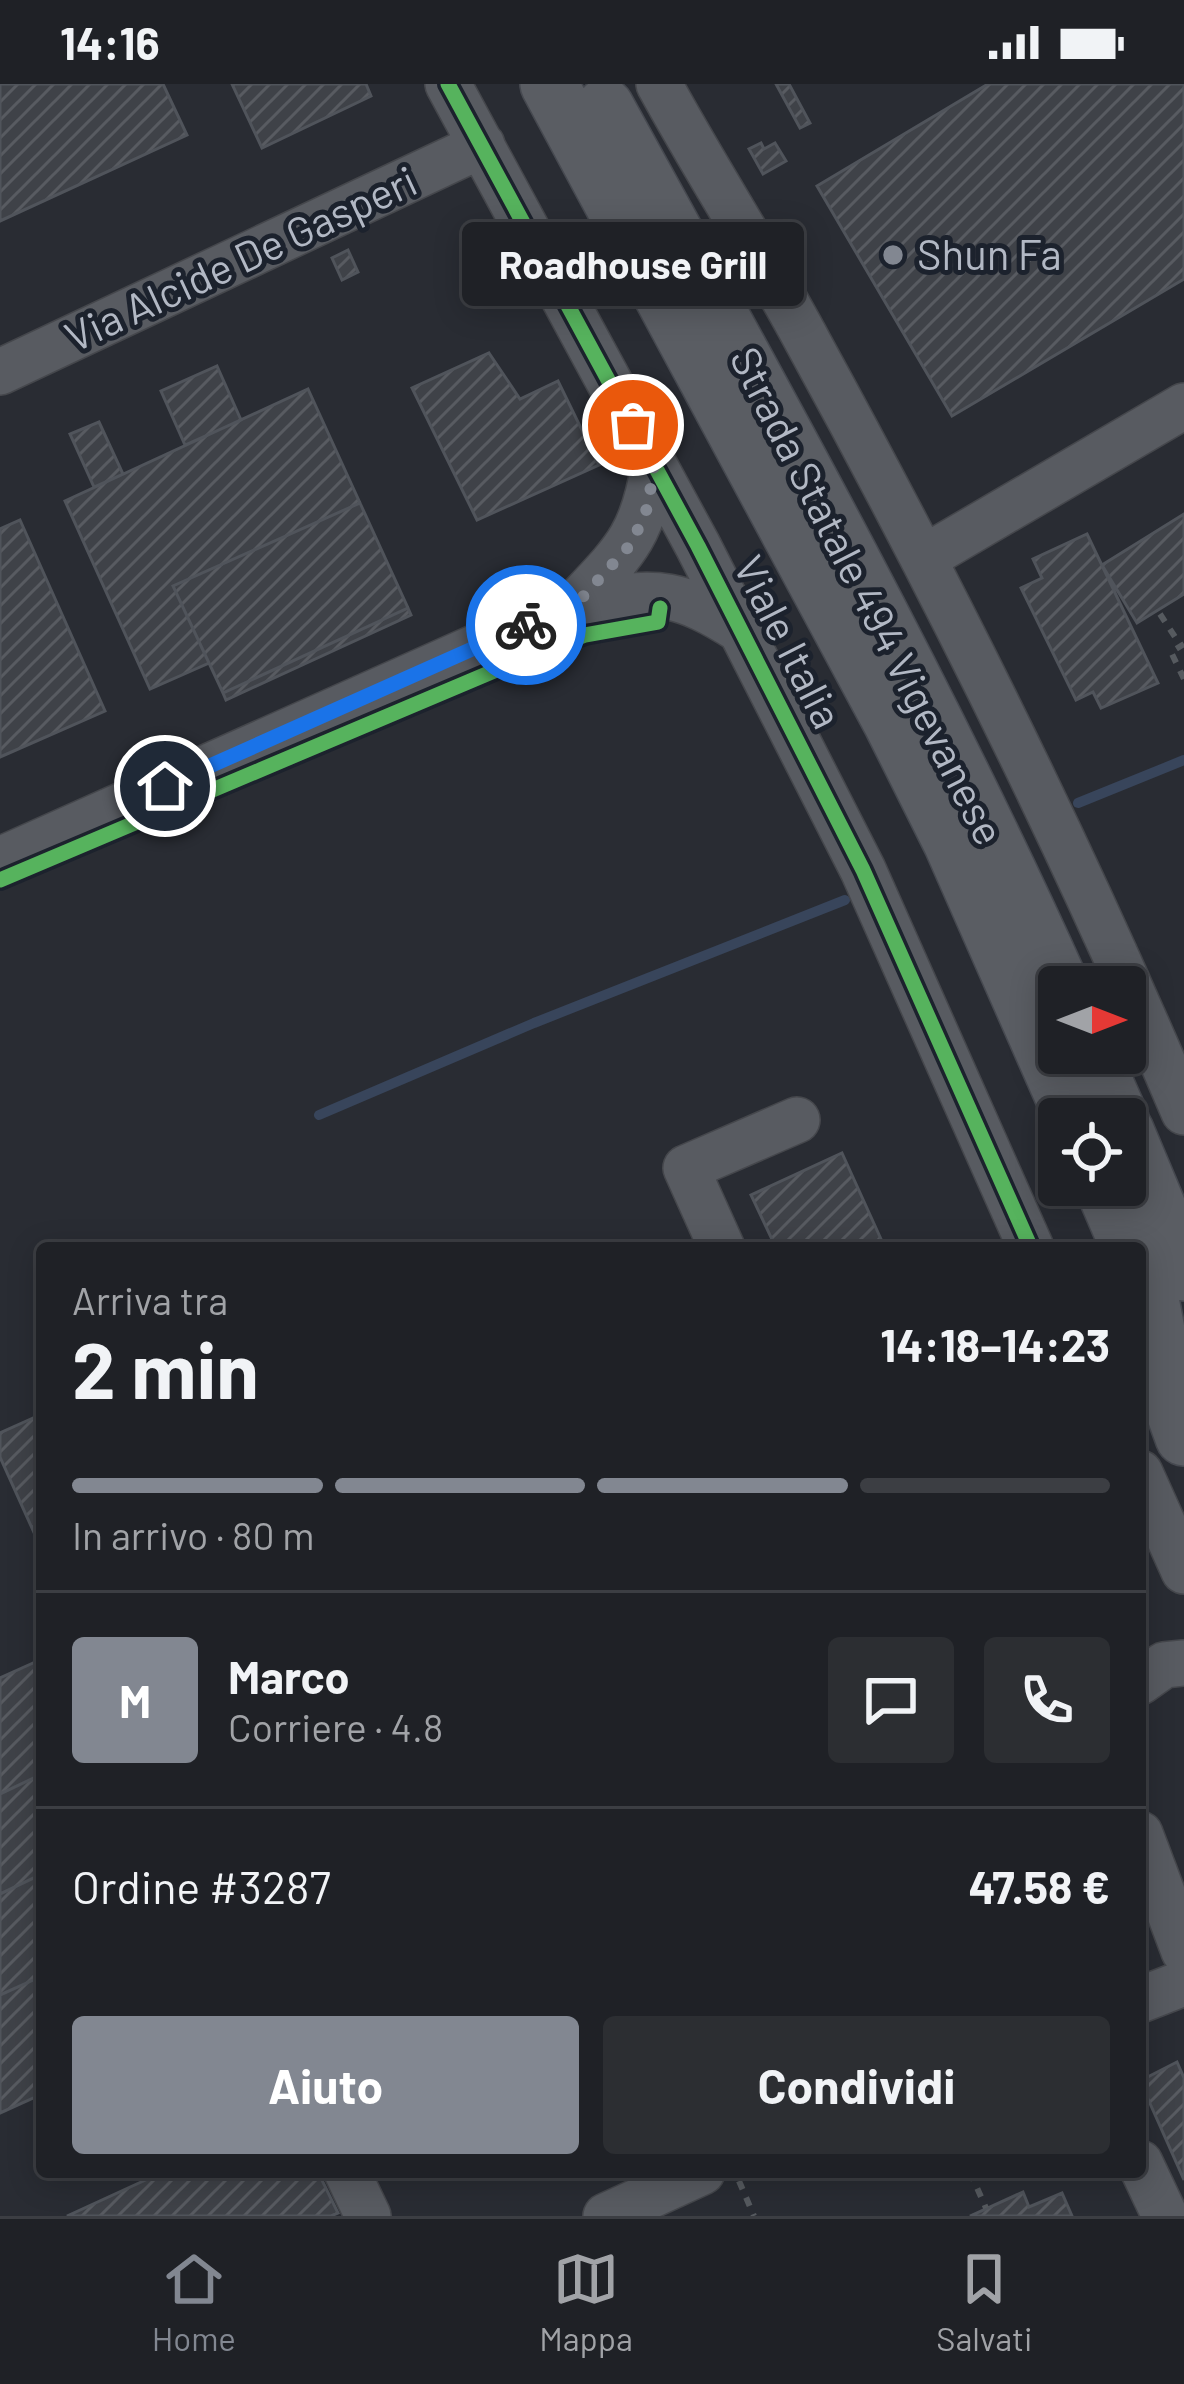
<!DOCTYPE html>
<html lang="it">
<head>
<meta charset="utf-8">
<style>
  :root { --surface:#1f2126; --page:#2c2e32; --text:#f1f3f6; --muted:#a1a3a7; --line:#3c3e43; --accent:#828791 }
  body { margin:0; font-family:Barlow,sans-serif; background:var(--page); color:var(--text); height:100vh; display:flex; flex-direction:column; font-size:45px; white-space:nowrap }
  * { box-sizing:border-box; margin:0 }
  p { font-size:39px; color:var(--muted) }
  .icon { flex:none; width:66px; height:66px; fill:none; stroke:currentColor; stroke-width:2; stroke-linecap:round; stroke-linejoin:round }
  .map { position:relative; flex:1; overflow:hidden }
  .drawer { position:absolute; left:36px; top:1158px; width:1110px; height:936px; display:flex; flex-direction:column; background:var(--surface); border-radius:12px; box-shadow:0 6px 30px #0003,0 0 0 3px var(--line) }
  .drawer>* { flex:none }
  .needle { width:78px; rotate:90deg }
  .controls { position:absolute; left:1038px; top:882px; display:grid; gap:24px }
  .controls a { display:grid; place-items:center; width:108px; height:108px; border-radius:12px; background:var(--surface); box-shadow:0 6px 30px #0003,0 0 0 3px var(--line); font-size:60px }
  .pin { position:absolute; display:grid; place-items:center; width:102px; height:102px; color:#fff; margin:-51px; border:6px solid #fff; border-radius:50%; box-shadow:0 3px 12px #0007 }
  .courier { position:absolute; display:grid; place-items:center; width:120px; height:120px; margin:-60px; border:9px solid #1a73e8; border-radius:50%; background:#fff; color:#222; box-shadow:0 3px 15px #0007 }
  .bubble { position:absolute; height:84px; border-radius:12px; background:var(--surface); box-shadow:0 6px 30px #0003,0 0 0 3px var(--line); font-size:39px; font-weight:700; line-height:84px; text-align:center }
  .head em { font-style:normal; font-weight:700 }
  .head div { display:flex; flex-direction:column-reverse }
  .head { display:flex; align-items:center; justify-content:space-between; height:204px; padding:0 36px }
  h1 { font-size:78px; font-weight:700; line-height:90px }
  .bar { display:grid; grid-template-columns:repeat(4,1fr); gap:18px 12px; align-content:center; height:144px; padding:0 36px }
  .bar i { height:15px; border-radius:9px; background:var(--line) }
  .bar .active { background:var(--accent) }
  .bar p { grid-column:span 4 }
  .line { display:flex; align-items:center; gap:30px; padding:0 36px; border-top:3px solid var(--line) }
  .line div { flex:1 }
  .round { display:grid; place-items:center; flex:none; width:126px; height:126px; border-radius:12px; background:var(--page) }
  .cta { display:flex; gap:24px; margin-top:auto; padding:24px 36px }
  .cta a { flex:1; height:138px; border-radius:12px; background:var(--accent); color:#fff; font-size:48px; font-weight:700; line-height:138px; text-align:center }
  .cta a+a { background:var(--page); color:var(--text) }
  .status { display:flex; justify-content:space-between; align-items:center; height:84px; padding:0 60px; background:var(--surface); direction:ltr }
  .status svg { height:33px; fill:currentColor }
  .dock { display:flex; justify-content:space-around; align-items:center; height:168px; border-top:3px solid var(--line); background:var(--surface); font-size:33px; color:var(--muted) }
  .dock a { display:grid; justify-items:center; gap:6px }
  .dock .active { color:var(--accent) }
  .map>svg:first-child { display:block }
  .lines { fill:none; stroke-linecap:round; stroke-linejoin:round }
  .stream { stroke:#38455b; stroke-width:10 }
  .building { fill:url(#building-hatch); stroke:#50545b; stroke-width:3 }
  .minor-casing { stroke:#45474c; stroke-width:48 }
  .major-casing { stroke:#464950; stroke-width:60 }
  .path { stroke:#565a5f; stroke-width:6; stroke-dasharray:9 9; stroke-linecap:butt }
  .minor { stroke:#585b61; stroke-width:45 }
  .major { stroke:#5a5d63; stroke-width:57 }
  .cycleway-casing { stroke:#1c222d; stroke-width:22 }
  .cycleway { stroke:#56b35d; stroke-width:15 }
  .done { stroke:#828791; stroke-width:12; stroke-dasharray:0 21.6 }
  .route { stroke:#1a73e8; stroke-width:15 }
  .poi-dot { fill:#828791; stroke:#1c222d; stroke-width:4.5 }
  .labels { text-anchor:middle; stroke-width:10; stroke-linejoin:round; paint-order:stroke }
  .poi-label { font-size:42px; fill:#b2b8c4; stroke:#1c222d; text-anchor:start }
  .street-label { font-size:42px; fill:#b2b8c4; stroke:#1c222d }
</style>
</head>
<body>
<div class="status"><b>14:16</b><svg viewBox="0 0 49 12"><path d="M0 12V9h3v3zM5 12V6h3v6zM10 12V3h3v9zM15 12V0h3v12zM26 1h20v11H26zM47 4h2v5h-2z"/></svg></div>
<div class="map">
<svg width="1184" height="2132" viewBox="0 0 1184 2132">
  <defs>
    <pattern id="building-hatch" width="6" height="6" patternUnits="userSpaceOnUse" patternTransform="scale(3)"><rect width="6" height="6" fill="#3f4248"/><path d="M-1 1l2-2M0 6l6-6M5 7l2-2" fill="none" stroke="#585b61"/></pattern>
  </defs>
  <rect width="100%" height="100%" fill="#292c33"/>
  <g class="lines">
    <path class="stream" d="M1078,719l106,-43
      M319,1031l215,-92 311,-123"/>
  </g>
  <path class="building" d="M0,0h163l24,51 -187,86z
    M232,0h134l5,12 -109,52z
    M776,0h13l21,39 -10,5z
    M988,0h196v195l-232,137 -135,-230z
    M761,59l3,6 11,-6 11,18 -23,13 -14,-25z
    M348,166l10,22 -16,8 -10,-22z
    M489,269l31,46 38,-18 41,84 -122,55 -65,-132z
    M217,282l24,54 -56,25 -24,-54z
    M308,305l52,114 -187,83 36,77 -59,26 -85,-188z
    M99,338l24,52 -29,13 -24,-53z
    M360,419l48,105 -185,85 -50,-107z
    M1184,430v80l-47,29 -35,-58z
    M20,436l85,191 -105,46v-228z
    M1087,450l71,149 -57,25 -8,-16 -17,8 -55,-112 21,-10 -9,-19z
    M408,524l3,7 -185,85 -3,-7z
    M842,1069l43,95h-109l-25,-53z
    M42,1330v120l-6,3 -36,-80v-24z
    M42,1575v115l-42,20v-116z
    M42,1690v100l-42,20v-100z
    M42,1790v102l-42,19v-101z
    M42,1892v118l-42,19v-118z
    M1177,1978l7,16v102l-44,-99z
    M163,2088h155l20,41 -7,3h-264z
    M1023,2108l6,15 33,-14 10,23h-102z"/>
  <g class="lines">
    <defs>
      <path id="minor" d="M448,0l250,462 165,324 168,378
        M659,0c48,88 103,172 150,260 137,250 264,506 375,768
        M0,288l482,-227
        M924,474l260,-152
        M577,518c47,-50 66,-66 77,-137
        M0,776l577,-258c79,-9 95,-16 165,29
        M722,1164l-36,-80 111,-48
        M1140,1389l44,98
        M1140,1598l24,-17 20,-2
        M1140,1750l44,117
        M1140,1916l44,-17
        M1140,2079l25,53
        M347,2088l21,44
        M606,2132l96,-44"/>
      <path id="major" d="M549,0l343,638 60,120 122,277
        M605,23c160,290 320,578 456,880
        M1091,969l29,66
        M1125,1047l59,141
        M1103,1101l27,63
        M1149,1210l19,99 16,44"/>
    </defs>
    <use href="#minor" class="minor-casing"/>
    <use href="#major" class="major-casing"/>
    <path class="path" d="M1160,530l21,32
      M1184,560l-13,8 13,27
      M970,2088l16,36
      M739,2097l15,35"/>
    <use href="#minor" class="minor"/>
    <use href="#major" class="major"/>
    <defs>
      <path id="cycleway" d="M448,0l250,462 165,324 168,378
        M0,796l501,-212 84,-33 73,-13 2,-14"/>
    </defs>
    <use href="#cycleway" class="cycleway-casing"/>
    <use href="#cycleway" class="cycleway"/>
  </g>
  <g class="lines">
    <path class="done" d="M526,541l52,-23 54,-59 16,-37 6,-41 -21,-40"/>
    <path class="route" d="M165,702l361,-161"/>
  </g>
  <circle class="poi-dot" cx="893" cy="171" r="12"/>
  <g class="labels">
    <g class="poi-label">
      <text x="917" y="186">Shun Fa</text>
    </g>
    <g class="street-label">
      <text transform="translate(241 175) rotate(-25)" y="15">Via Alcide De Gasperi</text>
      <text transform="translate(867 512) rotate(63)" y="15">Strada Statale 494 Vigevanese</text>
      <text transform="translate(788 558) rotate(63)" y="15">Viale Italia</text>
    </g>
  </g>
</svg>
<div class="controls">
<a><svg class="needle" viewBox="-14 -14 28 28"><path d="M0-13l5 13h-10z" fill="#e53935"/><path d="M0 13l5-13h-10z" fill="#a1a3a7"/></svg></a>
<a><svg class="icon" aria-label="locate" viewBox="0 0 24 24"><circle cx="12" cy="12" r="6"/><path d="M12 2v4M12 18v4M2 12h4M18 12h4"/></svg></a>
</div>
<div class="pin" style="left:633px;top:341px;background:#ea580c"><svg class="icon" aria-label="bag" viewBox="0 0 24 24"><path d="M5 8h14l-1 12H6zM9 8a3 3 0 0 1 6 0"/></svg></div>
<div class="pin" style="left:165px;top:702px;background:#1f2937"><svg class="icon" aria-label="home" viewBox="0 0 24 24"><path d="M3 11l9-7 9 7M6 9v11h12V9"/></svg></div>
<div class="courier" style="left:526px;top:541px"><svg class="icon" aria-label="bike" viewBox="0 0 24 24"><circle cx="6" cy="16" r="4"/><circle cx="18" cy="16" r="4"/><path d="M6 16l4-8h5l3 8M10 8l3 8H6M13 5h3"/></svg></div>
<div class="bubble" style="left:462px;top:138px;width:342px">Roadhouse Grill</div>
<section class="drawer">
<div class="head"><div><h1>2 min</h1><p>Arriva tra</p></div><em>14:18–14:23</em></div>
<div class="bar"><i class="active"></i><i class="active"></i><i class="active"></i><i></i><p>In arrivo · 80 m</p></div>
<div class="line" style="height:216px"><b class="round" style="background:var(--accent);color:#fff">M</b><div><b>Marco</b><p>Corriere · 4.8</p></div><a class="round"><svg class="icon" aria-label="chat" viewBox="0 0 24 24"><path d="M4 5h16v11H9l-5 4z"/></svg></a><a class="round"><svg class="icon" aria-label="phone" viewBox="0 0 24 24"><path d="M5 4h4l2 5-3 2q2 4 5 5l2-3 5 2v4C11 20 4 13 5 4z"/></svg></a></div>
<div class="line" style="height:156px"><div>Ordine #3287</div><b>47.58 €</b></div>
<div class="cta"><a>Aiuto</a><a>Condividi</a></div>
</section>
</div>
<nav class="dock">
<a class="active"><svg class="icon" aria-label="home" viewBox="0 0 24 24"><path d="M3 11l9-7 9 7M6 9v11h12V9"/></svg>Home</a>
<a><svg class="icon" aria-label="map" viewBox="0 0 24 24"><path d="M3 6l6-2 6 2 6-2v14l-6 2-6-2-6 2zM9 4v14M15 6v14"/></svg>Mappa</a>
<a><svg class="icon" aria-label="saved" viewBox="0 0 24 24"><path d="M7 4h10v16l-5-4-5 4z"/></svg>Salvati</a>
</nav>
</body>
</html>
